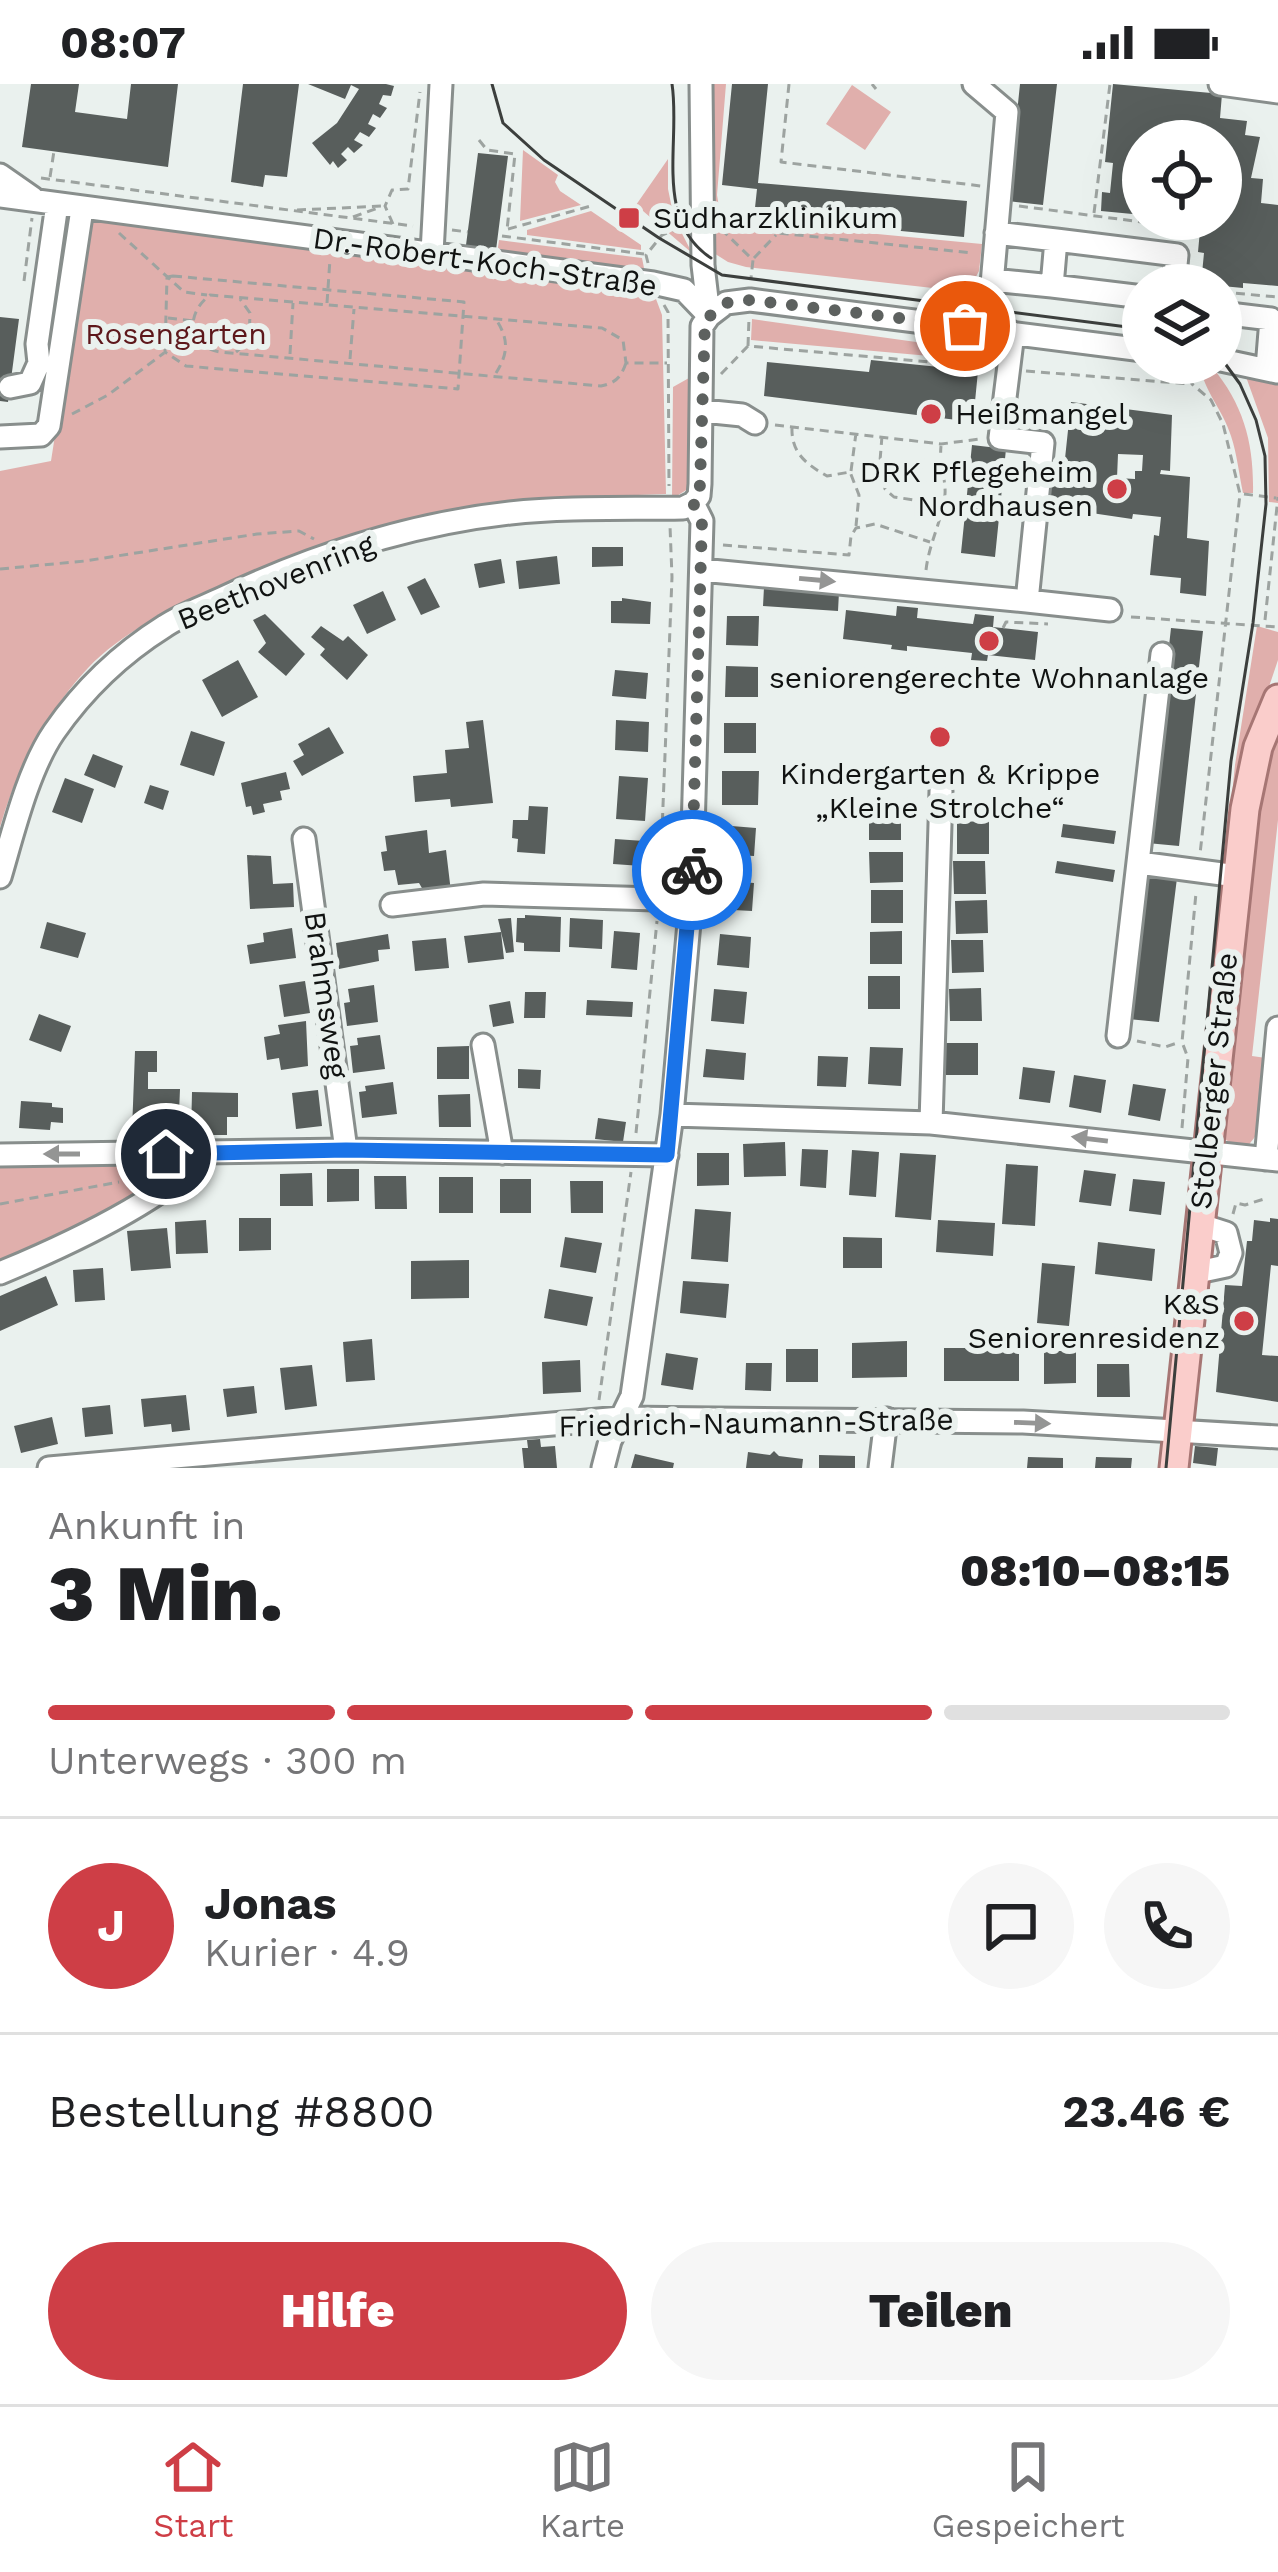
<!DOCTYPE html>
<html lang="de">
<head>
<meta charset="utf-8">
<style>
  :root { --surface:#fff; --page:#f6f6f6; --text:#202124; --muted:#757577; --line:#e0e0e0; --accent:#ce3e46 }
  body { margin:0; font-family:"Work Sans",sans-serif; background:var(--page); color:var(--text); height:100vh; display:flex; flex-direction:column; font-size:45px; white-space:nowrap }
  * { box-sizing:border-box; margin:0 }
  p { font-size:39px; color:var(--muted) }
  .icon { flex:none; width:66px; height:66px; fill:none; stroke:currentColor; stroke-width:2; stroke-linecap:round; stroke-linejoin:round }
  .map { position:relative; height:1384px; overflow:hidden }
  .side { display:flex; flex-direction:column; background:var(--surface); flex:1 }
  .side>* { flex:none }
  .controls { position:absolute; left:1122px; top:36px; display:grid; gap:24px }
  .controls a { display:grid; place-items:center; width:120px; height:120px; border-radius:50%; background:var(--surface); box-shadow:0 12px 48px #0002; font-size:60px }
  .pin { position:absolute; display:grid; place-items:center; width:102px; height:102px; color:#fff; margin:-51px; border:6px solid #fff; border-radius:50%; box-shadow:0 3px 12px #0007 }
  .courier { position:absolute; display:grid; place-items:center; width:120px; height:120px; margin:-60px; border:9px solid #1a73e8; border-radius:50%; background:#fff; color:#222; box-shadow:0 3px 15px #0007 }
  .head em { font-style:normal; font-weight:800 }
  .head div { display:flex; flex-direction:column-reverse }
  .head { display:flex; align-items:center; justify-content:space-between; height:204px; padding:0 48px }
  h1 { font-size:78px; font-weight:800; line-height:90px }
  .bar { display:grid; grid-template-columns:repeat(4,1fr); gap:18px 12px; align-content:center; height:144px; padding:0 48px }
  .bar i { height:15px; border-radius:9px; background:var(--line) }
  .bar .active { background:var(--accent) }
  .bar p { grid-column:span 4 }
  .line { display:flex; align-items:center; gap:30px; padding:0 48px; border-top:3px solid var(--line) }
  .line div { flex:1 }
  .round { display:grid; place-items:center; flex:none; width:126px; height:126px; border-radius:63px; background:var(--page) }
  .button { display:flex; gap:24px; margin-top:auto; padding:24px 48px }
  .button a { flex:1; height:138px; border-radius:72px; background:var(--accent); color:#fff; font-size:48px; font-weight:800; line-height:138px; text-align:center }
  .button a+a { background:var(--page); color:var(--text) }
  .status { display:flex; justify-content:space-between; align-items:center; height:84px; padding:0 60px; background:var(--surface); direction:ltr }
  .status svg { height:33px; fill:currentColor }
  .dock { display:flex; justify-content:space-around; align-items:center; height:168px; border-top:3px solid var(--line); background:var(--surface); font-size:33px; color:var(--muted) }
  .dock a { display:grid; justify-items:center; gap:6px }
  .dock .active { color:var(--accent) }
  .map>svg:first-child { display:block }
  .green { fill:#e0afac }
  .building { fill:#585e5c; fill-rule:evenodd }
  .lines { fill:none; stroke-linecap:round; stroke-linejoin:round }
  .minor-casing { stroke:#888e8c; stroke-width:27 }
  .major-casing { stroke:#a67674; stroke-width:33 }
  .path { stroke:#9da3a0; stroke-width:3; stroke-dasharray:9 6; stroke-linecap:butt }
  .minor { stroke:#fff; stroke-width:21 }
  .major { stroke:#facdcb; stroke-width:27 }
  .tram { stroke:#3c3f3d; stroke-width:3 }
  .oneway { fill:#949594 }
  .done { stroke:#5d615f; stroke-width:12; stroke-dasharray:0 21.6 }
  .route { stroke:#1a73e8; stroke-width:15 }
  .poi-dot { fill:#ce3e46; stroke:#eaf1ee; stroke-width:4.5 }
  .labels { text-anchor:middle; stroke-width:12; stroke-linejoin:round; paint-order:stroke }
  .poi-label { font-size:30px; fill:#111312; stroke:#eaf1ee; text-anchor:start }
  .street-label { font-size:30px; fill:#111312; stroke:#eaf1ee }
  .park-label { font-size:30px; fill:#5d171b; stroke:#eaf1ee }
</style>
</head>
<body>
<div class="status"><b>08:07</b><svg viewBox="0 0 49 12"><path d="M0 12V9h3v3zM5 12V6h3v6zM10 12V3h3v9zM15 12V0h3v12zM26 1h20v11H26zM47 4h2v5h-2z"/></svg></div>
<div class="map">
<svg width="1278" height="1384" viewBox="0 0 1278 1384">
  <rect width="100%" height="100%" fill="#eaf1ee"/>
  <path class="green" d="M712,0h14l-9,111 4,24 261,25 -3,27 -11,21 -222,-25 -18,-5 -19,-12z
    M852,1l39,27 -26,38 -39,-26z
    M523,66l35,25 -3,7 5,9 21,14 -61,16z
    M668,75v30l6,29 18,35 -56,-48z
    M591,127l50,34v5l-114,-15v-5z
    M89,134l564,73 9,24 4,179c-173,5 -295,24 -454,97 -43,19 -91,42 -124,77 -42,45 -71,100 -88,159v-356l51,-10z
    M499,156l143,18 3,15 -148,-19z
    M752,235l200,28v11l-201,-18z
    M1200,282l12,1c32,38 42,77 41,126h-10c-4,-19 -6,-39 -12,-57 -8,-26 -27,-45 -31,-70z
    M1245,290l33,11v118l-9,-1 -1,-64z
    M689,294l2,109 -19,12 1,-112z
    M1257,542l21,6v28l-25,74 -23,128 -5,2 10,-99z
    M1278,638v98l-26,236 14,2 -8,75 -11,14 -12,-1 -13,-9 38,-365z
    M175,1075l2,17 -133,71 -44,18v-102z"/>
  <path class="building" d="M31,0h48l-4,28 52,7 4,-35h47l-10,83 -146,-20z
    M243,0h56l-12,93 -22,-2 -2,12 -32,-5z
    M308,0h78l8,2 -3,10 -8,-1 -4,9 8,4 -7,10 -7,-4 -5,10 8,4 -7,9 -9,-5 -6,8 9,5 -9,8 -6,-6 -7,7 6,6 -9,8 -5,-7 -3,4 -18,-22 25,-20 22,-34 -8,-4 -6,14z
    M732,0h36l-10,99 209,18 -3,36 -210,-20 3,-28 -35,-4z
    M1020,0h37l-14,121 -35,-4z
    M1113,0l109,10 -2,24 27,3 -2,14 15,2 -9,41 12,1 -2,24 17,2v81l-35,-3v5l-42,-4 3,-31 -6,-1 3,-33h20v-78h-78v74l-42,-4 1,-19 8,1 3,-30 -8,-1z
    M478,69l30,3 -12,94 -30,-5z
    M0,233l19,2 -11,83 -8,-1z
    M871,276l107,11 -5,51 -209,-26 3,-34 102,10z
    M1071,318l101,13 -2,56 -9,-1 -1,4 30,3 -3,61 22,3 -3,55 -26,-3 1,-15 -31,-3 4,-40 5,1 2,-19 -28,-3 -1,5 -88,-13 4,-40 16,2zM1118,370l25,1 -1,16h-7v8l-18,-1z
    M972,361l34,4 -11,108 -34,-4z
    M592,463h31v19l-31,1z
    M557,472l3,28 -41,5 -3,-28z
    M501,475l4,24 -26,5 -5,-24z
    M425,494l15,29 -19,8 -14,-28z
    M764,503l75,5 -1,19 -75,-5z
    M383,507l13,29 -29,14 -14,-29z
    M622,514l29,4 -1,22 -39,-1v-22h11z
    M897,522l21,2 -1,10 56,6 2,-10 19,2 -1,11 45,5 -3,28 -47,-5 -1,6 -16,-1 1,-7 -65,-7v5l-16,-2 1,-4 -49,-6 3,-29 50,6z
    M265,530l40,40 -19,22 -28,-24 8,-9 -13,-23z
    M727,532h32l-1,30 -32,-1z
    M321,542l22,15 5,-5 20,19 -21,25 -27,-25 5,-6 -14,-12z
    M1171,544l32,3 -24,215 -32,-3z
    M238,576l20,37 -36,20 -20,-37z
    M726,582l32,1v30h-33z
    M615,586l33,3 -2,26 -34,-3z
    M483,636l10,83 -42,4 -1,-8 -35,3 -2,-26 34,-3 -2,-23 24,-2 -3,-26z
    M616,636l33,2 -1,30 -33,-2z
    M724,639h32v30h-32z
    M329,643l15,26 -42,23 -9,-15 11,-6 -6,-11z
    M191,647l34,11 -11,34 -34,-11z
    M93,670l30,12 -8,22 -31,-13z
    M722,687h37l-1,34h-36z
    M286,688l4,17 -10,2 2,9 -19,4 2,8 -12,3 -2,-9 -5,1 -5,-24z
    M619,692l29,2 -3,43 -29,-2z
    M65,694l29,11 -12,34 -30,-11z
    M150,701l19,6 -6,19 -19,-7z
    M529,722l19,1 -3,47 -28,-2 1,-13 -6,-1 1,-18h15z
    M901,723v33h-32v-32z
    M989,737v33h-32v-32z
    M1063,740l53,7 -2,13 -53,-7z
    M719,741l37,3 -2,28 -37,-2z
    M427,746l2,23 17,-3 5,42 -25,3 -7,-12 -21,2 -3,-15 -11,1 -3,-19 6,-1 -2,-15z
    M615,755l29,2 -2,25 -29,-2z
    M869,768h34v30l-33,1z
    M247,771l24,1 2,28 20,-1 1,24 -44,2z
    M953,777h32l1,33h-32z
    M1057,777l58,9 -2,12 -58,-9z
    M1145,790l32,4 -18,144 -31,-3z
    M718,796l36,3 -2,28 -37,-2z
    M871,806h32v33h-32z
    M987,816l1,33 -32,1 -1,-33z
    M525,831l36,2 -1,35 -36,-1v-8l-8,-1 1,-24h8z
    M511,834l3,34 -8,1 -8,-34z
    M570,834l33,2 -1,29 -33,-2z
    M47,838l39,11 -8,25 -38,-10z
    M292,844l4,30 -46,6 -3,-19 17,-3 -1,-9z
    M614,847l26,2 -3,37 -26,-2z
    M902,847v33h-32v-32z
    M501,848l3,27 -36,4 -4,-27z
    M388,850l2,15 -12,1 1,11 -40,8 -3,-26z
    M720,850l31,3 -2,31 -32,-3z
    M446,854l3,30 -34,3 -3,-30z
    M951,856h32l1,32 -32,1z
    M868,892h32v33h-32z
    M305,897l5,32 -26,4 -5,-32z
    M374,901l4,37 -31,4 -3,-23 6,-1 -2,-13z
    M981,904l1,33h-32l-1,-32z
    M714,905l33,3 -3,32 -33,-3z
    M525,908h21l-1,26h-21z
    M587,916l46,2 -1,15 -46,-2z
    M510,917l4,22 -21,4 -4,-22z
    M39,930l32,12 -10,26 -32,-12z
    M306,937l2,45 -27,4 -2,-12 -12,2 -3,-23 16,-3 -2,-9z
    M380,951l5,34 -32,4 -3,-27 8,-1 -1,-7z
    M946,959h32v32h-32z
    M469,962v33h-32v-32z
    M870,963l33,1 -2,38 -33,-2z
    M706,965l40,4 -2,27 -41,-3z
    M135,967h22v21h-9v17h32l-1,24h-10v19l-37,-1z
    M818,972l30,1 -2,30 -29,-1z
    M1023,983l32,4 -5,32 -31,-4z
    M518,985l23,1 -1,19 -22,-1z
    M1074,991l32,5 -5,33 -32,-6z
    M393,998l4,32 -35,4 -3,-26 7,-1 -1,-5z
    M1133,1000l33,5 -6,32 -32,-6z
    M318,1006l4,36 -26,3 -4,-36z
    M192,1008l46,1v24h-11v18h-36z
    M470,1010l1,33h-32l-1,-32z
    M21,1017l31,2v4l11,1v15l-12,-1 -1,8 -31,-2z
    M598,1034l28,4 -3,20 -28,-3z
    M785,1058l1,34 -42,1 -1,-33z
    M802,1065l26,1 -2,38 -26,-2z
    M852,1066l27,2 -3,45 -27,-2z
    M697,1069h32v32l-32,1z
    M900,1069l36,2 -5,65 -36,-3z
    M1006,1080l32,2 -3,60 -33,-2z
    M327,1085h32v32l-32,1z
    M1084,1086l32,4 -5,32 -32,-4z
    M312,1089l1,33h-33v-32z
    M374,1092h32l1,33h-32z
    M439,1093h34v36h-34z
    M500,1095h31v34h-31z
    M1133,1095l32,3 -4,33 -32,-4z
    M570,1097h33v32h-32z
    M695,1125l36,3 -3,50 -37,-3z
    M239,1134h32v32l-32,1z
    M1270,1134l8,1v47l-7,-1 -9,90 16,1v46l-62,-10 9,-107 17,1 5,-45h5l2,-21 16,2z
    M206,1136l2,33 -32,1 -1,-32z
    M938,1136l57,3 -2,33 -57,-4z
    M167,1144l4,40 -40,3 -4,-40z
    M565,1153l37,6 -6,30 -36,-6z
    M843,1153l39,1v30h-39z
    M1098,1158l57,7 -3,32 -57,-7z
    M469,1176v38l-58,1v-38z
    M1042,1179l33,3 -6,60 -32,-3z
    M103,1184l2,32 -30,2 -2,-32z
    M46,1192l12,29 -58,26v-35z
    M683,1197l46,3 -3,34 -46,-5z
    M549,1205l44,8 -6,29 -43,-8z
    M372,1255l3,41 -29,2 -3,-40z
    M907,1257v36l-55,1v-35z
    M944,1264h75v33h-75z
    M786,1265h32v33h-32z
    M1044,1267h32v32l-32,1z
    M666,1269l32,5 -5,32 -32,-5z
    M580,1276l1,32 -38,2 -1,-32z
    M746,1279h26l-1,28 -26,-1z
    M1097,1280h32l1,33h-33z
    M312,1281l5,41 -32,4 -5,-42z
    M254,1302l3,27 -30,4 -4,-28z
    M186,1311l4,35 -18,2 -1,-8 -27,3 -3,-28z
    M110,1321l3,29 -28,3 -3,-29z
    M52,1333l6,27 -37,9 -7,-27z
    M540,1355l1,8 14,-1 2,22h-33l-2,-20h6l-1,-8z
    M1195,1362l23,2 -2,18 -23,-3z
    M774,1367l5,5 24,3 -1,9h-56l2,-16 22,3z
    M635,1370l39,9 -1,5h-42z
    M819,1371l36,1v12h-36z
    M1028,1373l35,1v10h-36z
    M1096,1373l36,1 -1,10h-36z"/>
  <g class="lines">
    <defs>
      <path id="minor" d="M974,0l33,28 -19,218
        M1220,0l58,8
        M0,91l33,23
        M0,112l653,87 31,7 25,26
        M996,149l60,7
        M432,169l9,-169
        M992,196l60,6
        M1143,213l-91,-11 4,-46 121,15 -3,30
        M1221,229l50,6 -4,49
        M709,232l17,-13 24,-3 393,50
        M1221,276l56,12
        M10,303l20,-4 9,-20 -2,-19 20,-140
        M703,327l39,4 13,8
        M0,353l41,-2 8,-9 33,-217
        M693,419l6,-7 1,-12 2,-158 7,-10 -6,-51 -2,-181
        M701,486l326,31 16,-158 -43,-5 13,-105
        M1027,517l83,9
        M304,755l42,311
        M1139,779l98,13
        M0,793c13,-44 28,-107 54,-145 29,-42 68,-79 111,-106 18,-12 39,-19 58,-28 89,-42 188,-74 287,-85 58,-6 115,-4 173,-5l10,-5
        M392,821l92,-11 207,6
        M1118,952l44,-382
        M483,961l19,108
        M672,1031l259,8 347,37
        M931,1039l10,-332
        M0,1071l346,-5 321,5
        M1266,1075l12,-131
        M0,1189c65,-27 159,-70 208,-120
        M1193,1189l33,-7 5,-13 -5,-20 -28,-9
        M49,1384l572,-50 402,4 255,15
        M603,1384l7,-27 22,-45 40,-281 19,-215 11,-379 -9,-18
        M880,1384l6,-49"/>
      <path id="major" d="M1174,1384l71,-659 13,-62 20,-48"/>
    </defs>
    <use href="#minor" class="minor-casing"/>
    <use href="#major" class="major-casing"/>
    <path class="path" d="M789,0l-8,78 200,24
      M872,0l4,5
      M479,56l8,10 28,4 -8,76
      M50,93l4,-26
      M41,94l372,48
      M1019,122l161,21v8
      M297,126l86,-4
      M1094,129l16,-129
      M353,133l25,-9
      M393,140l-8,-18 7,-16 16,-1 12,-97
      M720,143l253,26
      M508,145l83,-23
      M721,145l32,31 -2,18
      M452,146l16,2
      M119,149l65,59 23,3
      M502,152l142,18
      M754,174l22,-23
      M648,179l-2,-8 16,-20 21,-8
      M173,192l291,26 -6,87 -272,-23 -21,-14 2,-75z
      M24,197l8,-63
      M1221,208l57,5
      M327,219l3,-44
      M664,221l4,7 1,174
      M168,234l25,3
      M748,262l1,-28
      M236,268l13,-11 1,-28 -10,-14
      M290,270l3,-51
      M350,275l4,-50
      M626,279c-5,14 -10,20 -25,23l-381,-34c-33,-6 -35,-38 -10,-57l392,33 21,12 3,23h41
      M1186,279l6,21 19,16 12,24 17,70 -40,360
      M1026,287l164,13
      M496,289c12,-19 13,-33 1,-52
      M721,290l27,-28 239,21
      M72,330l36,-19 56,-42
      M775,341l166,19 39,-5
      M792,343c-1,26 14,37 35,49l23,-4 9,23 -3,31
      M882,352l-2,25 5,28 9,8 34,5 9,11
      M851,387l5,-38
      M1244,410l32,4
      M723,461l126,10 2,-19 5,-8 19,-4 55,18
      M0,485l85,-8 172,-27 42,-3 15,8
      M926,486c3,-27 17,-52 19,-76 1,-14 -6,-30 -4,-48
      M1131,533l147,10
      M1265,536l13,-123
      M1003,544l3,-6 42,2
      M660,798l12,-305 -2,-51
      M1137,957l28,6 15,-5
      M1182,1044l6,-70 -6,-16 14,-149
      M636,1049l21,-212
      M0,1120l119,-22
      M1233,1130l3,-11 9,2 19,-6
      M599,1316l32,-228"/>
    <use href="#minor" class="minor"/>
    <use href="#major" class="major"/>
    <path class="tram" d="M492,0l11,39 41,37 115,78 63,37 421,54
      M672,0c9,57 -19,136 39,174
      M1166,1384l65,-707 22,-138 13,-119 -1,-48 -9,-36 -16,-36 -19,-26"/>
  </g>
  <defs><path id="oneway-solid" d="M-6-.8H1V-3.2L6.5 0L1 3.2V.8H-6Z" transform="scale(3)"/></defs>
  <g class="oneway">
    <use href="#oneway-solid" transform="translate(817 496) rotate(5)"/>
    <use href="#oneway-solid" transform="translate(1090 1055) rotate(-173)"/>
    <use href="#oneway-solid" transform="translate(62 1070) rotate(180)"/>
    <use href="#oneway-solid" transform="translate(1032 1339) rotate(2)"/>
  </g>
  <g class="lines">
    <path class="done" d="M692,786l10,-349 -9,-18 6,-7 1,-12 5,-164 21,-17 24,-3 215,26"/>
    <path class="route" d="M166,1070l180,-4 321,5 25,-285"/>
  </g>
  <g class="poi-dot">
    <rect x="617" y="122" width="24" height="24" rx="6"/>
    <circle cx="931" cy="330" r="12"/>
    <circle cx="1117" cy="405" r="12"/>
    <circle cx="989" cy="557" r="12"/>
    <circle cx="940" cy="653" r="12"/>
    <circle cx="1244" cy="1237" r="12"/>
  </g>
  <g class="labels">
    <g class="poi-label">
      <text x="653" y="144">Südharzklinikum</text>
      <text x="955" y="340">Heißmangel</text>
      <text x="1093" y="398" text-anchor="end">DRK Pflegeheim<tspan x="1093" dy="34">Nordhausen</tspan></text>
      <text x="989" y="604" text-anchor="middle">seniorengerechte Wohnanlage</text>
      <text x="940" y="700" text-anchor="middle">Kindergarten &amp; Krippe<tspan x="940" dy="34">„Kleine Strolche“</tspan></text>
      <text x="1220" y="1230" text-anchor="end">K&amp;S<tspan x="1220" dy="34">Seniorenresidenz</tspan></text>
    </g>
    <g class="street-label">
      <text transform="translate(485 178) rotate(8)" y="10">Dr.-Robert-Koch-Straße</text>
      <text transform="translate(276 498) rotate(-22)" y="10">Beethovenring</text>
      <text transform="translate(326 911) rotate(82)" y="10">Brahmsweg</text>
      <text transform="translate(1214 997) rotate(-84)" y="10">Stolberger Straße</text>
      <text transform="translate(756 1339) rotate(-1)" y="10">Friedrich-Naumann-Straße</text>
    </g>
    <g class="park-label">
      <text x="176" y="260">Rosengarten</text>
    </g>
  </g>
</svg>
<div class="controls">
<a><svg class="icon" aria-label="locate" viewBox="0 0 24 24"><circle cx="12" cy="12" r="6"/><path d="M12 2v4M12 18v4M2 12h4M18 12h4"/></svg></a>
<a><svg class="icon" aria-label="layers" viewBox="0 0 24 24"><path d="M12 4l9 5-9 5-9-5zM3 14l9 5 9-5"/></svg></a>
</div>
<div class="pin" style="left:965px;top:242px;background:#ea580c"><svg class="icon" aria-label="bag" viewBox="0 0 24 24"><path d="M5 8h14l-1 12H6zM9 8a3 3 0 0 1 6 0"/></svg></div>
<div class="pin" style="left:166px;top:1070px;background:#1f2937"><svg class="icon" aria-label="home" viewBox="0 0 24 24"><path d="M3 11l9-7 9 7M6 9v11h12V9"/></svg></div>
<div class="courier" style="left:692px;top:786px"><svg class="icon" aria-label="bike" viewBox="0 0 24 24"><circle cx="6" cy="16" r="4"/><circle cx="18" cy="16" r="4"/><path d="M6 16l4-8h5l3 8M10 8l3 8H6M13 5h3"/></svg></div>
</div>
<section class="side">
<div class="head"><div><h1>3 Min.</h1><p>Ankunft in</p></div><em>08:10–08:15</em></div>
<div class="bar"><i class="active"></i><i class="active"></i><i class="active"></i><i></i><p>Unterwegs · 300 m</p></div>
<div class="line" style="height:216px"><b class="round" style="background:var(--accent);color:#fff">J</b><div><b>Jonas</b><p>Kurier · 4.9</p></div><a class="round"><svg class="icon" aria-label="chat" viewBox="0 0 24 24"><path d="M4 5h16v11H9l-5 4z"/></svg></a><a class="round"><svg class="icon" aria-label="phone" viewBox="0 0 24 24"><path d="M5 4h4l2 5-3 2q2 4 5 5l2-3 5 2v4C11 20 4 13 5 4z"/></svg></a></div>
<div class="line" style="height:156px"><div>Bestellung #8800</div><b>23.46 €</b></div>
<div class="button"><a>Hilfe</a><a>Teilen</a></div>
</section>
<nav class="dock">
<a class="active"><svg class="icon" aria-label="home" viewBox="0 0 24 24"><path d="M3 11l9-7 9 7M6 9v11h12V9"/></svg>Start</a>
<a><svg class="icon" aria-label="map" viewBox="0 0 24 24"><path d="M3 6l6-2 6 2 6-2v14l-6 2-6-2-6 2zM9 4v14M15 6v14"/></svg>Karte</a>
<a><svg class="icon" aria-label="saved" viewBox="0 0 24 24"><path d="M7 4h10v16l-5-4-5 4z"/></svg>Gespeichert</a>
</nav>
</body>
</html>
